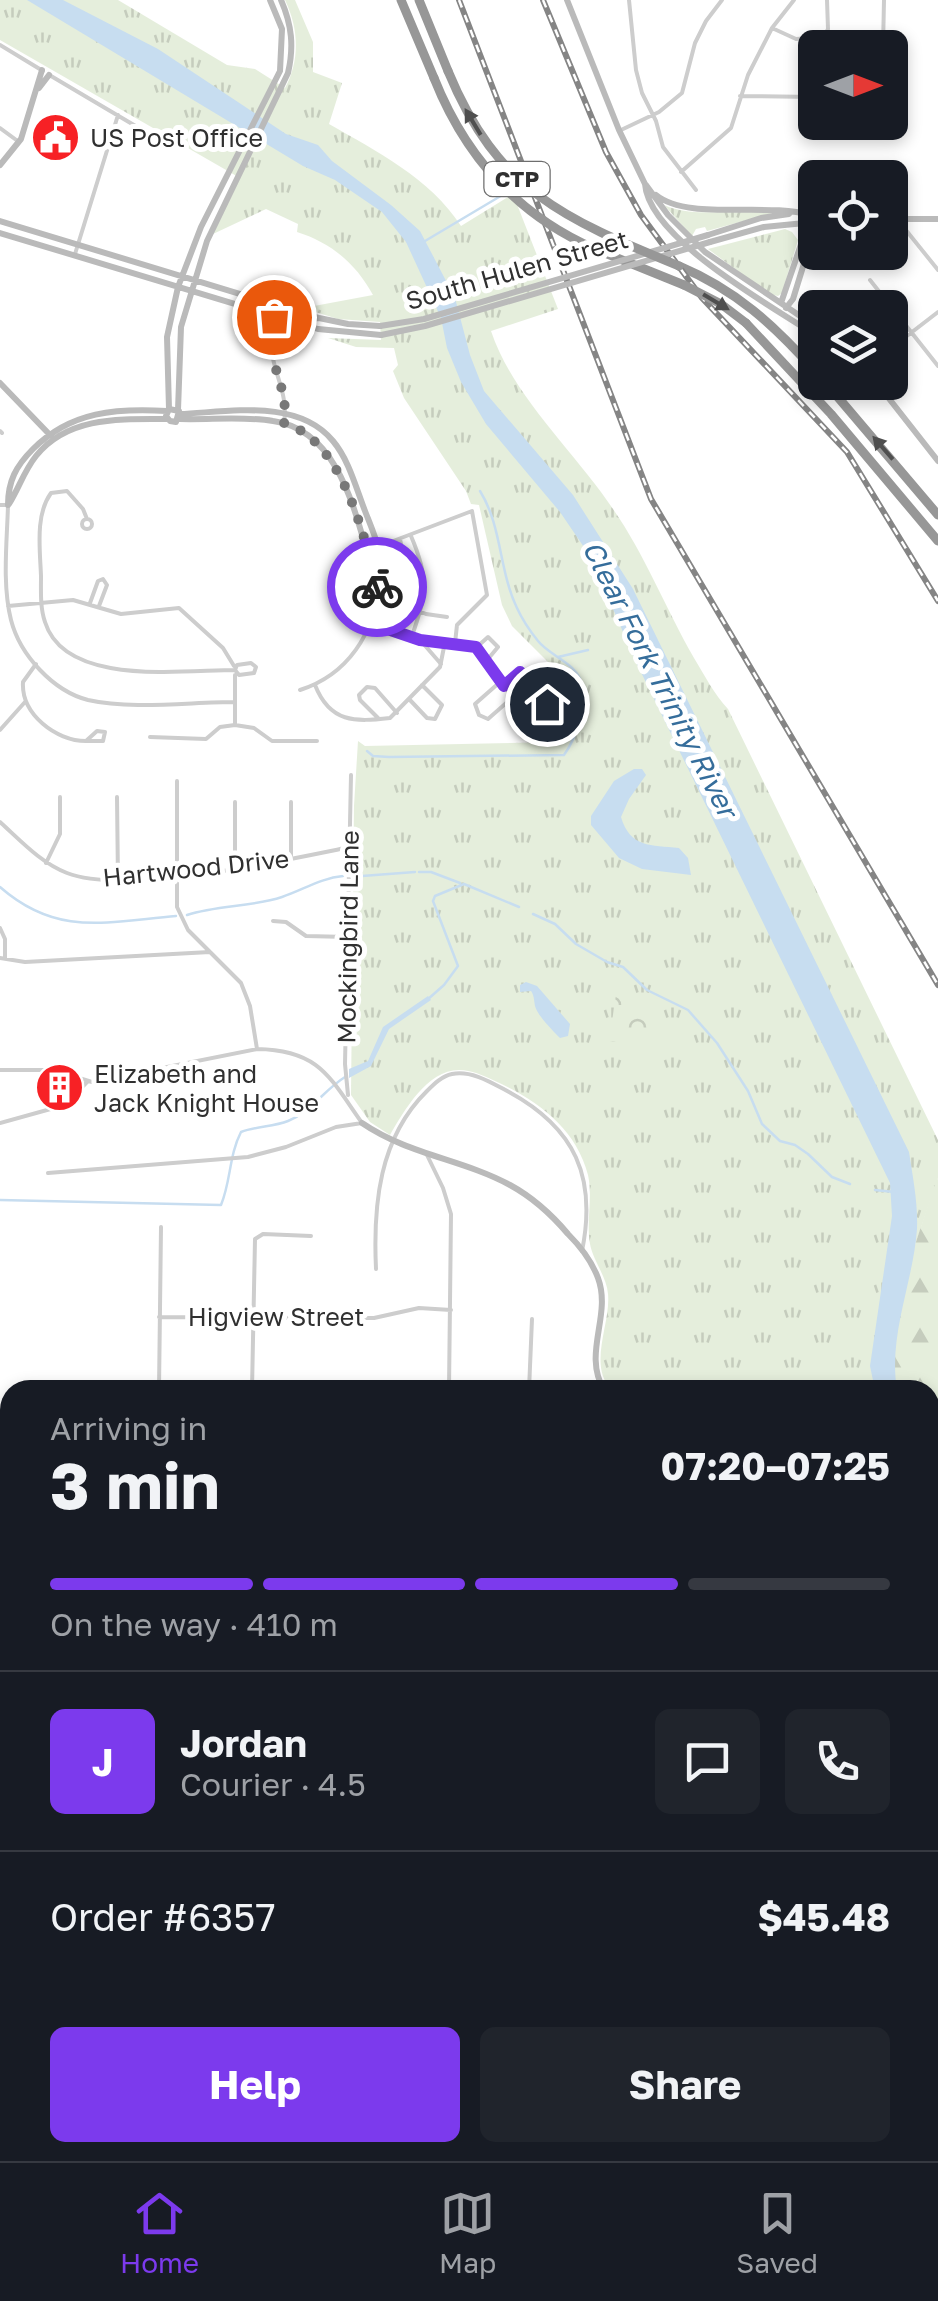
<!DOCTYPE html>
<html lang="en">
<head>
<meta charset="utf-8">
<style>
  :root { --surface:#171b24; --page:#20242c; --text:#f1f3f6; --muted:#9ea1a6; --line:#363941; --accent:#7c3aed }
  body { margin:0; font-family:"Golos Text",sans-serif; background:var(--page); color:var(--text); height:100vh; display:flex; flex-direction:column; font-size:38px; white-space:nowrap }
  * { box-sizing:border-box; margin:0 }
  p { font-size:32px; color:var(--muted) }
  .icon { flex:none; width:55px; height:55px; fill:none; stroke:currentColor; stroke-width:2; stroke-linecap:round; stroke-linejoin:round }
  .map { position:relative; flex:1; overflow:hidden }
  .side { position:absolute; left:0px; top:1380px; width:940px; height:782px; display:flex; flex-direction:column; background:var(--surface); border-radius:30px 30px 0 0; box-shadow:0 5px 15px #0003 }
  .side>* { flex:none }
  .needle { width:65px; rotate:90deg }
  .fabs { position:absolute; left:798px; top:30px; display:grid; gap:20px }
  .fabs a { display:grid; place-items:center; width:110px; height:110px; border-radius:15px; background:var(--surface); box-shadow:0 5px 15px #0003; font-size:50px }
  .pin { position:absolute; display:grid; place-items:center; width:85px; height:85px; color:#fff; margin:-42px; border:5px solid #fff; border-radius:50%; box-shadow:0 2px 10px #0007 }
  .courier { position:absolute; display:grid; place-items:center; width:100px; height:100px; margin:-50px; border:8px solid #7c3aed; border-radius:50%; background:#fff; color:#222; box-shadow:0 2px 12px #0007 }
  .summary em { font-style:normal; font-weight:700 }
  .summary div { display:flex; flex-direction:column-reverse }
  .summary { display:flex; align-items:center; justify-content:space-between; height:170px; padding:0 50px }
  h1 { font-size:65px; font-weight:700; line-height:75px }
  .bar { display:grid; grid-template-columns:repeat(4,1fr); gap:15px 10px; align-content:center; height:120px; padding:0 50px }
  .bar i { height:12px; border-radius:8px; background:var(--line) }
  .bar .current { background:var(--accent) }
  .bar p { grid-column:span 4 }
  .line { display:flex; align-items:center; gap:25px; padding:0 50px; border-top:2px solid var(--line) }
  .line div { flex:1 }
  .round { display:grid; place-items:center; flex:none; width:105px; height:105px; border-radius:15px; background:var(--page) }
  .cta { display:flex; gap:20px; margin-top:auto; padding:20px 50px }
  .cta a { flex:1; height:115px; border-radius:15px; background:var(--accent); color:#fff; font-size:40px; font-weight:700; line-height:115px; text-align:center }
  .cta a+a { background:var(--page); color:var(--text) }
  .menu { display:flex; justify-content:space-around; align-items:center; height:140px; border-top:2px solid var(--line); background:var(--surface); font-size:28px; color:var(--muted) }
  .menu a { display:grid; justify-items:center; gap:5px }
  .menu .current { color:var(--accent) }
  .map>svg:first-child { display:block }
  .grass { fill:url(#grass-tufts) }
  .forest { fill:url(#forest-firs) }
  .park { fill:url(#park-crowns) }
  .water { fill:#c7ddf0 }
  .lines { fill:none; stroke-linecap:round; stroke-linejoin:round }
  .stream { stroke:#c7ddf0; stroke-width:2.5 }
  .street { stroke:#cdcdcd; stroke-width:4 }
  .secondary { stroke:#bababa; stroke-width:6 }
  .highway { stroke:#979797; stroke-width:9 }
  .rail-casing { stroke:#858585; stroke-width:6 }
  .rail { stroke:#fff; stroke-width:2.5; stroke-dasharray:8; stroke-linecap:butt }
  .secondary-bridge { stroke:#bababa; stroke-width:6 }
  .highway-bridge { stroke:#979797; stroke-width:9 }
  .oneway { fill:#4f4f4f }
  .done { stroke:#787878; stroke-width:10; stroke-dasharray:0 18 }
  .route { stroke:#7c3aed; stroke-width:12 }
  .labels { text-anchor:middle; stroke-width:10; stroke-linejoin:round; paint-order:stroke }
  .shield { fill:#fff; stroke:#6e6e6e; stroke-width:2.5 }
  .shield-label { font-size:22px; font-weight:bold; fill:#303030 }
  .poi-label { font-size:25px; fill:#303030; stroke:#fff; text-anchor:start }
  .street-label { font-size:25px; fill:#303030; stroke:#fff }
  .water-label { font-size:28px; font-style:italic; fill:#356d9b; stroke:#fff }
</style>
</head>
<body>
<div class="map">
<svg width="938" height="2161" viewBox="0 0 938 2161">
  <defs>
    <pattern id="grass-tufts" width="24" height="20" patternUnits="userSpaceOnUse" patternTransform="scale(2.5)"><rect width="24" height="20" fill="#e5eedc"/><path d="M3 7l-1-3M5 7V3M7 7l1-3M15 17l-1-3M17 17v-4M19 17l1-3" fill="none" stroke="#c5ccbd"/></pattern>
    <pattern id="forest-firs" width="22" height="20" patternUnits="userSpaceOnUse" patternTransform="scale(2.5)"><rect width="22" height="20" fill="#e5eedc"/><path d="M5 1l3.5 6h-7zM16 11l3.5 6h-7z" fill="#c5ccbd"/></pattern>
    <pattern id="park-crowns" width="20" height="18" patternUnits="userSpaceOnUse" patternTransform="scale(2.5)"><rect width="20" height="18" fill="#e5eedc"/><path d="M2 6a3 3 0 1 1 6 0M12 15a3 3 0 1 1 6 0" fill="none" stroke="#c5ccbd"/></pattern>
  </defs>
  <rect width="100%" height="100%" fill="#fff"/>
  <path class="grass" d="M0,0h118l109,65 28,4 30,19c15,-28 14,-59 0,-88h10l18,42v30l29,11 -13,41c47,27 101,54 132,102l52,-32 45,115 -67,22c22,66 84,121 122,178 32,46 53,100 81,149 11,18 20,36 34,51l210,431v38l-25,73 -38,139h-263c-25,-24 -1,-66 -4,-96 -1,-17 -15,-33 -18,-50 -4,-23 3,-46 -2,-69 -12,-47 -51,-75 -93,-94 -13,-6 -23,-11 -36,-11 -32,0 -55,41 -69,65l-20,-13 -19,-27 3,-289 4,-65 7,5 192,-4 15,-41 -14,-29 -46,-46 -10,-21 -23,-100 -8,-1 -5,-13 -62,-93 -11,-27 5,-6 -4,-17 -38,-1 -28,-9 53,2 -1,-18 -42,-3 -58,-18 -2,-4 36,9 59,-11c-17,-31 -41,-52 -76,-63l1,-8 -32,-15 -53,25 27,-56 -240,-138z
    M664,205c32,15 75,1 109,8l-66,18 -2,-4 -9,2 -4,7z
    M785,229l7,3 6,8 -16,53 -4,3 -9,-2 -61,-45z"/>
  <path class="forest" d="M937,1178l1,2v271l-8,-13v-48h-29l-14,-22 26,-117z"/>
  <path class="park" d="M616,995l23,3 -1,12 19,2 -4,34 -44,-5z
    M930,1539l8,13v154h-8z
    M930,1729h8v278l-8,8z
    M204,2152l209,1v8h-210z
    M635,2152h245v9h-251z
    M426,2153h200l-3,8h-197z"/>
  <path class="water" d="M27,0h36l95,49 128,85 32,11 14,16 59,44 29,26 35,67 15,57 14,36 89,104 60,94 276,563c4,26 9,51 8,77 -4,55 -29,105 -20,161h-22l-5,-24 22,-150 -2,-33 -253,-519 -47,-108 -30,-44 -74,-88 -25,-42 -14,-34 -6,-30 -35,-76 -24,-30 -47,-32 -32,-14z
    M634,769h8l4,6 -17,24 -8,18c9,31 30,28 58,31l9,10 3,17 -49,-6 -23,-11 -28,-33v-9l23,-35z
    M526,982l11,4 33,38 -2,12 -8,2c-6,-6 -23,-23 -25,-32 -1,-6 -1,-11 -4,-15l-11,1v-7z
    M428,996l3,4 -42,29 -18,37 -22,12v-9l19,-8 15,-34z"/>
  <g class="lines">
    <path class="stream" d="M425,241l79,-47
      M558,657l30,-7
      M367,751l6,5 16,1 175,-2c13,-18 24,-52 17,-73 -5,-19 -31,-26 -43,-41 -8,-10 -16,-22 -21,-33 -18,-37 -15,-82 -37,-117
      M419,872h12l29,11
      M362,876l53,-4
      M0,887c57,50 106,35 176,29
      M533,914l22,10 21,20 31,18 16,5 24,23 41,20 29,33 31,48 14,33 18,17 15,4 13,9 24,23 18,7
      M187,915c31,-10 65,-8 95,-18 21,-7 39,-19 61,-21
      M427,1000l17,-15 14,-19 -25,-65 2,-5 29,-12 55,23
      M875,1190l19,2
      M0,1200l221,5c10,-24 8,-50 20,-73 16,-6 32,-5 47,-11 23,-9 36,-31 57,-44
      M930,1961l8,6
      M479,2152l3,9
      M611,2161l7,-9"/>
    <path class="street" d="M629,0l7,70 6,23 14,28 7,26 33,43
      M772,28l24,11 28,-2 4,-8 -1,-29
      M0,45l43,26
      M883,48l1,-48
      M51,76l115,68
      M740,96l75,1
      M882,122v4
      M0,128l19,14
      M621,130l38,-18 23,-19 13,-50 11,-22 16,-21
      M681,172l50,-44 17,-53 24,-47 22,-28
      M811,214l4,-24
      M897,219l41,51
      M75,254l43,-139
      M870,280l68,86
      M274,317c-12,48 16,66 10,106
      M890,349l48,-37
      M0,431l2,2
      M0,505h8c-1,37 -6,79 3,115 9,35 42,71 77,80 44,10 102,2 147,2
      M82 524a5 5 0 1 1 10 0a5 5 0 1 1-10 0Z
      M87,519l-4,-10 -16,-18 -16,2c-16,22 -11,56 -10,83 0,15 -1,32 4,46 20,65 138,48 190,48l4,5 15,-2 2,-6 -5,-4 -14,2 -2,5
      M411,536c18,42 16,57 1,100
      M400,539l8,41 -3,25 21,9 21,3
      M380,546l92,-35 15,84 -30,30 -2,18
      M90,603l8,-22 5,-2 4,6 -8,21
      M8,606l65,-6 48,14 58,-6 44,40 11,18
      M370,623l50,18 57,6c9,10 15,22 23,34 10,13 22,25 33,37l14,-10 -27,-36 -16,13
      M421,641l20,23
      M478,646l10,-9 10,10 -10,12
      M36,664l-13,18c-2,32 33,59 63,59
      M500,682l-25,22 4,11 9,4 25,-22
      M315,685c15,38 40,37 75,33l50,-51 5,-25
      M300,690c47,-15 76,-57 77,-105
      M409,699l18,19 8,1 7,-14 -20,-20
      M378,718l-18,-18 -1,-5 8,-8 8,1 22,25
      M235,725v-50
      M0,730l25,-28
      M97,731l8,1 -2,9h-17z
      M150,737l56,2 14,-12 15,-2 19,3 18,13h45
      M177,781v126l11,23 53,53 9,23 7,43
      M117,797l1,85
      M291,802v57
      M0,822c21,19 41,41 67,51 59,23 218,-13 283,-26
      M46,863l14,-29v-37
      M235,868v-66
      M273,921l13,1 20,14 42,1
      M0,928l5,11v20
      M0,958l25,4 185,-10
      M0,1070h53l39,12 165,-33c63,1 73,29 105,74l-26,4 -50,20 -38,10 -200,16
      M348,1095l-3,-31 6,-289
      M0,1123l65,-18 22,-23
      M427,1155l16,33 8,26 -2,176
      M376,1269c-3,-64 3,-131 51,-178 7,-7 15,-15 25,-17 20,-4 40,9 57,18 66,36 88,85 73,159
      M159,1317l215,1 45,-10 32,2
      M159,1390l2,-163
      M252,1390l3,-151 8,-5 48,2
      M529,1390l3,-71
      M930,1532l8,-3
      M0,1857h10
      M0,1977h10
      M0,2012h10
      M0,2072h10
      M930,2080l8,5
      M0,2131h10
      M196,2152v9
      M492,2152l16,6
      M924,2152l3,9
      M91,2161v-9
      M295,2161l11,-9
      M626,2161l5,-9
      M883,2161v-9"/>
    <path class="secondary" d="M567,0l52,130 26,54c4,55 127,122 170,151
      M39,88l10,-13
      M0,165l21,-26 21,-69
      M646,185l22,30 37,37 110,74
      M656,195c32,26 111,7 154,20
      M890,219h48
      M0,221l319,97 29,6 32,2
      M0,233l318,96 63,6
      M708,235l53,-17 28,-4
      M710,242l54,-15 51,-5
      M239,303l28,4 8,-3
      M781,303l28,-82
      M786,308l7,-9 22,-71
      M274,317c15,-8 29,5 44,1
      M876,382l62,79
      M0,383l50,52
      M169,409l10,2 -3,11 -6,-1 -4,-5 3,-7 -2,-72 11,-50 23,-60 79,-156 2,-42 -12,-29
      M178,410l3,-83 26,-86 81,-168c6,-26 4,-48 -7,-73
      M180,414c49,-2 118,-16 153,27 16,19 23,47 32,70 8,21 23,51 12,74
      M180,419c30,1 63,-3 93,2 72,10 84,105 103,161
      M9,504c10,-16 15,-33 27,-48 32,-40 85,-37 131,-37
      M8,505c0,-24 8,-39 25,-56 38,-38 84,-41 134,-38
      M362,1123c47,32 100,36 148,62 22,12 42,30 58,49 12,12 24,28 30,44 14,38 -16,75 6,112
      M0,1480l10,-1
      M930,1710h8
      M930,1720l8,1
      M0,1760h10
      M0,1767h10
      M930,1801l8,-3
      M420,2161v-9"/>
    <path class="highway" d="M401,0l33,78
      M419,0l29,71
      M595,249l89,36
      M679,266c57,24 95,59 136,105
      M746,323l85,91 107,127
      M825,382l113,133"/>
    <defs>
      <path id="rail" d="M459,0l192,499 287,486
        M543,0l63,152 35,63 61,83 145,154 91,149"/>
    </defs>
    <use href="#rail" class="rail-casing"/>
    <use href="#rail" class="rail"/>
    <path class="secondary-bridge" d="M380,326l44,-7 284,-84
      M381,335l44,-9 285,-84"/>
    <path class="highway-bridge" d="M448,71c50,121 117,148 231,195
      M434,78c31,78 83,137 161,171
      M684,285l37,19 25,19"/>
  </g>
  <defs><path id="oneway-solid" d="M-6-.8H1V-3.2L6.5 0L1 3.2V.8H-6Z" transform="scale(2.5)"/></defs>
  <g class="oneway">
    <use href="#oneway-solid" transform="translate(473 122) rotate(-121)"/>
    <use href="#oneway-solid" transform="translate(716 302) rotate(31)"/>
    <use href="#oneway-solid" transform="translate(883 448) rotate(-131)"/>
  </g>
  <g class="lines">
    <path class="done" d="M274,317c-12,45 16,66 10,106 58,17 80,111 93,164"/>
    <path class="route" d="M377,587l-7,36 50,17 56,7 28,39 16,-14 27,32"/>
  </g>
  <defs>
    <symbol id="civic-disc" viewBox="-11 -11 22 22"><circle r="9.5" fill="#f72125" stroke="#fff"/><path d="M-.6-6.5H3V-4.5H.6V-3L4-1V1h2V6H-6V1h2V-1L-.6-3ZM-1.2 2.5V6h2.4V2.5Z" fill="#fff"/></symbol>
    <symbol id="building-disc" viewBox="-11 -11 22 22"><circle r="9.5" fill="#f72125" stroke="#fff"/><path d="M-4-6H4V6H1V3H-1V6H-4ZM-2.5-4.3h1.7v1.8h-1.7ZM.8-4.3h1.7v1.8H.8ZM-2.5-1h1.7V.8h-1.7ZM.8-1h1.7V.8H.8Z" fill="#fff"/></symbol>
  </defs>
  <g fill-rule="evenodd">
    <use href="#civic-disc" x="28" y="110" width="55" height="55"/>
    <use href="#building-disc" x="32" y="1060" width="55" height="55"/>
  </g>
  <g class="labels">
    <rect class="shield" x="484.5" y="162" width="65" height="34" rx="8"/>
    <g class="shield-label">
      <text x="517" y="187">CTP</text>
    </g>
    <g class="poi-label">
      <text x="90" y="147">US Post Office</text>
      <text x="94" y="1083">Elizabeth and<tspan x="94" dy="29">Jack Knight House</tspan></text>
    </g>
    <g class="street-label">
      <text transform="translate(517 270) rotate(-16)" y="9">South Hulen Street</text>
      <text transform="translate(196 868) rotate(-6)" y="9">Hartwood Drive</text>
      <text transform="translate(348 937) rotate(-89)" y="9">Mockingbird Lane</text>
      <text x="276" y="1326">Higview Street</text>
    </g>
    <g class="water-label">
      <text transform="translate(660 679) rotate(63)" y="10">Clear Fork Trinity River</text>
    </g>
  </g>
</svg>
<div class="fabs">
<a><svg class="needle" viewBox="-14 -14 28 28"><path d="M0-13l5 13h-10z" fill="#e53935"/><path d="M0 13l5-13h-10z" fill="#9ea1a6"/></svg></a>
<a><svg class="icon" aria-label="locate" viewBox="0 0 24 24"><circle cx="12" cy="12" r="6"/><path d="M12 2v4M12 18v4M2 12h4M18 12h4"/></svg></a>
<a><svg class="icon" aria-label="layers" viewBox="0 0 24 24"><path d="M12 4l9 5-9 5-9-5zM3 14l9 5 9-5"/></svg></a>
</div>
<div class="pin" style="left:274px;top:317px;background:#ea580c"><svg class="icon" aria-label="bag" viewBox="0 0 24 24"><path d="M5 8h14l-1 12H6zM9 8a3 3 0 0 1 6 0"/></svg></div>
<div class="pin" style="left:547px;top:704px;background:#1f2937"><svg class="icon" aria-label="home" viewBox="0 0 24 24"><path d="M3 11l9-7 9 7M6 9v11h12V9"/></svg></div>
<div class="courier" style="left:377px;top:587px"><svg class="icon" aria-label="bike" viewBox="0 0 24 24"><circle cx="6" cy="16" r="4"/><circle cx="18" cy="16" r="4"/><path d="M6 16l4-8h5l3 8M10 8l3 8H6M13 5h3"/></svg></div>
<section class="side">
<div class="summary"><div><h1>3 min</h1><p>Arriving in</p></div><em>07:20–07:25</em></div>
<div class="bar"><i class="current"></i><i class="current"></i><i class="current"></i><i></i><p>On the way · 410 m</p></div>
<div class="line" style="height:180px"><b class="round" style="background:var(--accent);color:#fff">J</b><div><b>Jordan</b><p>Courier · 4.5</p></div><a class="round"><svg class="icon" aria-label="chat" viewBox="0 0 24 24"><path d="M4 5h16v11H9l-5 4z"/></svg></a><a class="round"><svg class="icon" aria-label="phone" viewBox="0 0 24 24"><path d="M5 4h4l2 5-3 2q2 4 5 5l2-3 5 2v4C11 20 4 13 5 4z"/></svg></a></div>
<div class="line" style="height:130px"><div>Order #6357</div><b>$45.48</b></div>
<div class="cta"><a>Help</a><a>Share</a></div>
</section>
</div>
<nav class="menu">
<a class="current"><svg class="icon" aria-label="home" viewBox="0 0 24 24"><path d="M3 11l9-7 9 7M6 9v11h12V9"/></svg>Home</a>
<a><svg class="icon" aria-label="map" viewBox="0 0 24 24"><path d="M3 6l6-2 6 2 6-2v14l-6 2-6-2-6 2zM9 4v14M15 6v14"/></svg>Map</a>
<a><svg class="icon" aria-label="saved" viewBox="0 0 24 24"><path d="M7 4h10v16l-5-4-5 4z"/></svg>Saved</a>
</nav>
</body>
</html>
